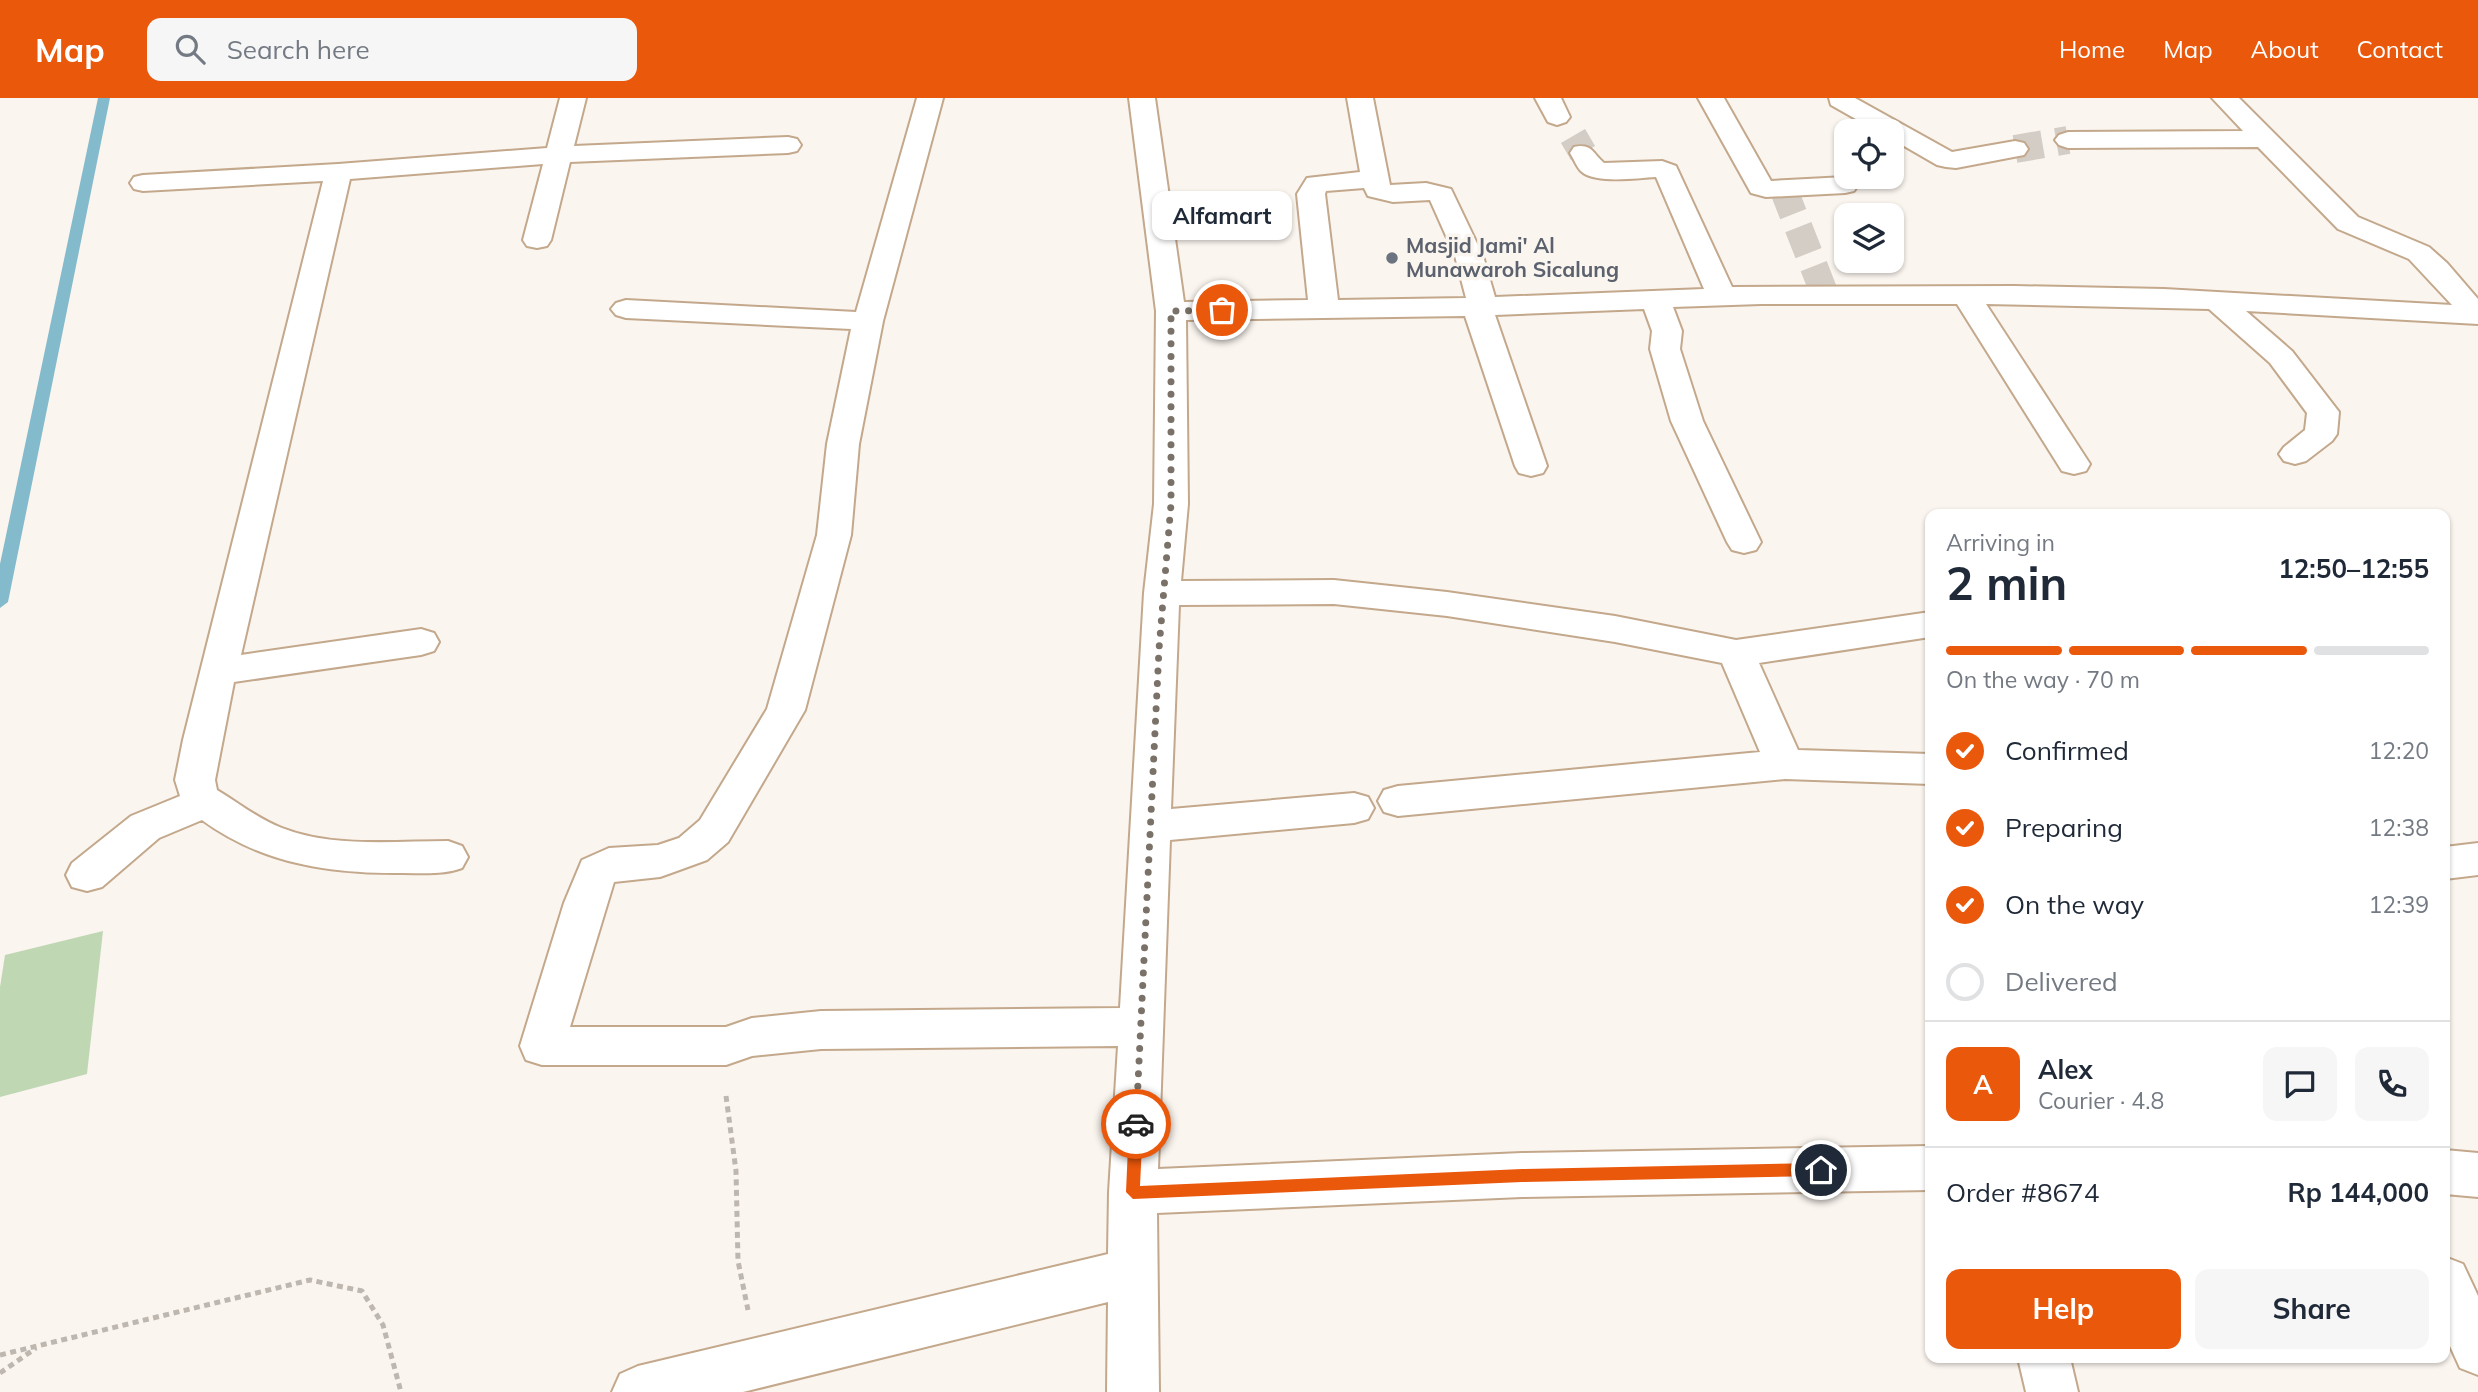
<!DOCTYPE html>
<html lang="en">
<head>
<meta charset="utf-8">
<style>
  :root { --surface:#fff; --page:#f6f6f7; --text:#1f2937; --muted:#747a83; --line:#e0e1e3; --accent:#ea580c }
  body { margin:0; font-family:Mulish,sans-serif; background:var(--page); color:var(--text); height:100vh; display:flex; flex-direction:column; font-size:26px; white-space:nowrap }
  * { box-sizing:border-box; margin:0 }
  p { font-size:23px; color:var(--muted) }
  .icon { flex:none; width:38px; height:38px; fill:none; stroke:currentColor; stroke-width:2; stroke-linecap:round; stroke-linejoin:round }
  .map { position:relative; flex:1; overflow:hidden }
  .panel { position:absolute; left:1925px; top:411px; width:525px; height:854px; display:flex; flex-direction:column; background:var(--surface); border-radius:14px; box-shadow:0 2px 5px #0004 }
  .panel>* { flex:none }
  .buttons { position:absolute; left:1834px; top:21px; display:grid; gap:14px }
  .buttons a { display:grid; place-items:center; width:70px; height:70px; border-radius:14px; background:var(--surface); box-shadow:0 2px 5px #0004; font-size:35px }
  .pin { position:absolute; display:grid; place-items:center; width:60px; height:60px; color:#fff; margin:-30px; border:4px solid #fff; border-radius:50%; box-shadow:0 2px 7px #0007 }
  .courier { position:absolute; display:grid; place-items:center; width:70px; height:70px; margin:-35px; border:5px solid #ea580c; border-radius:50%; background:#fff; color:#222; box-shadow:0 2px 9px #0007 }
  .bubble { position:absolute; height:49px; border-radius:14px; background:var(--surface); box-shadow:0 2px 5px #0004; font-size:23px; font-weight:700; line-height:49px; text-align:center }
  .head em { font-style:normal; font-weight:700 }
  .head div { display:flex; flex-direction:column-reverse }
  .head { display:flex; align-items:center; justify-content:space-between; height:119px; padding:0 21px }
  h1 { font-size:46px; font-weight:700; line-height:52px }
  .bar { display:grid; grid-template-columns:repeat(4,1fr); gap:10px 7px; align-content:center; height:84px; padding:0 21px }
  .bar i { height:9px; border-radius:5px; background:var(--line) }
  .bar .on { background:var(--accent) }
  .bar p { grid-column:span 4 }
  .line { display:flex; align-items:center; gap:18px; padding:0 21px; border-top:2px solid var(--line) }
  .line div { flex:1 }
  .round { display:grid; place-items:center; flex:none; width:74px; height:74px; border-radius:14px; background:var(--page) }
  ol { padding:0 21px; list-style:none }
  li { display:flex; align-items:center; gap:21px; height:77px }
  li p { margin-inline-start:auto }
  li .icon { padding:7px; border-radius:50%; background:var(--accent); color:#fff; stroke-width:4 }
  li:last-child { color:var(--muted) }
  li i { width:38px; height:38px; border:4px solid var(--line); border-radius:50% }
  .primary-button { display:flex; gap:14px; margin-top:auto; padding:14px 21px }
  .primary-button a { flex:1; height:80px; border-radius:14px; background:var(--accent); color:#fff; font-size:28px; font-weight:700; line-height:80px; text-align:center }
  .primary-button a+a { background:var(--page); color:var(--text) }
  header { display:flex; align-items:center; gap:42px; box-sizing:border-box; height:98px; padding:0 35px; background:var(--accent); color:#fff }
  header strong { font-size:33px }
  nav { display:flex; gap:38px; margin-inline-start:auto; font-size:24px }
  .search { width:490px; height:63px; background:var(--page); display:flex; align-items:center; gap:18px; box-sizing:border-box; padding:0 24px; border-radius:14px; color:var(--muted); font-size:26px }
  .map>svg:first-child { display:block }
  .green { fill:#c0d7b4 }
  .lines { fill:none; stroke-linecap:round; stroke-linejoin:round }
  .stream { fill:#83bacc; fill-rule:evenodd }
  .minor-tunnel { stroke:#d3cdc6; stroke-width:28; stroke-dasharray:28 14; stroke-linecap:butt }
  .minor-casing { stroke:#c3a88c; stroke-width:4 }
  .path { stroke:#beb7b0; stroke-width:5; stroke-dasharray:6 4.5; stroke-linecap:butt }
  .minor { fill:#fff; fill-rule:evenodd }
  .route { fill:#ea580c }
  .done { stroke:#7a7268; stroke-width:7; stroke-dasharray:0 12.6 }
  .worship-dot { fill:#6b7280; stroke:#fbf5ef; stroke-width:2.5 }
  .labels { text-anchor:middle; stroke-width:7; stroke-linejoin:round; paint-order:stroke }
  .far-worship-label { font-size:21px; font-weight:bold; fill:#5b616d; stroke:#fbf5ef; text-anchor:start }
</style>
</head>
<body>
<header>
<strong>Map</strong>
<div class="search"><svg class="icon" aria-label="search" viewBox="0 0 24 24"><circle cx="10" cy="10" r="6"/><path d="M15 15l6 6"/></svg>Search here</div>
<nav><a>Home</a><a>Map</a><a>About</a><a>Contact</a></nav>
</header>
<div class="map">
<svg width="2478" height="1294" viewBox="0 0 2478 1294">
  <rect width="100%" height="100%" fill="#fbf5ef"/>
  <path class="green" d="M103,833l-16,143 -87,23v-110l5,-32z"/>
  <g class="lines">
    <path class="stream" d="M98,0h12l-102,504 -8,6v-44z"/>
    <path class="minor-tunnel" d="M1573,38l10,17
      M2015,51l53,-9
      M1783,90l42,107"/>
    <defs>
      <path id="minor" d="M560,0h26l-12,48 214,-9 9,2 4,6 -4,6 -9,2 -218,9 -19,78 -4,6 -10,2 -10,-2 -4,-6 20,-76 -193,15 -109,476 180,-26 13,4 5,9 -5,9 -13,4 -187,27 -19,98 2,10c22,13 41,29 65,38 51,20 113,13 166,13l14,5 6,11 -6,11c-19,7 -38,5 -59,5 -72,1 -141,-9 -201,-53l-43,18 -57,49 -15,4 -15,-4 -6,-12 6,-12 59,-47 49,-20 -5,-16 8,-40 140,-559 -180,10 -9,-2 -4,-6 4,-6 9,-2 195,-11 209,-16z
        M917,0h26l-60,223 -24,123 -8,91 -46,175 -77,132 -21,18 -33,12 -14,5 -46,5 -44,145h156l26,-9 69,-7 299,-3 24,-415 10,-89 2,-193 -27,-213h26l29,204 124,-2 -11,-106 10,-16 53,-6 -13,-74h26l17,87 36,-2 25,6 32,67 12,41 209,-8 -48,-112c-18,1 -60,7 -74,-5 -5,-4 -8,-13 -12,-19l4,-6c18,-4 18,6 30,16l58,-2 14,5 56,121 283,-1 149,3 288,16 -43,-46 -71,-30 -80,-82 -190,1 -9,-3 -4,-5 4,-5 9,-3 175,-1 -31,-33h27l119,119 71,30 18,16 31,36v25l-232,-13 46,40 47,61 -2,22 -5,7 -26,20 -11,3 -11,-3 -5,-7 5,-7 21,-17 2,-17 -37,-50 -61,-54 -223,-5 104,160 -4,7 -12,3 -12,-3 -105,-167h-196l-88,3 9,24 -2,18 23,72 58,121 -5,8 -12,3 -12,-3 -5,-8 -56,-121 -21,-72 2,-18 -8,-22 -149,6 52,151 -4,7 -12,3 -12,-3 -4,-7 -50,-150 -279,4 2,184 -7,77 153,-1 113,12 168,24 121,24 194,-28v25l-171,26 39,87 132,4v30l-145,-5 -387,37 -14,-4 -6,-11 6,-11 14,-4 362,-34 -38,-89 -107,-21 -168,-26 -113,-12 -155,1 -8,204 183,-16 14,4 6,11 -6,11 -14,4 -184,17 -12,329 364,-16 408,-7v44l-408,7 -365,16 2,179h-52l1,-90 -365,90h-131l8,-18 18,-8 470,-112 1,-62 9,-146 -297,3 -69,7 -26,9h-184l-16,-5 -6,-14 44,-143 18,-43 27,-12 49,-3 21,-7 21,-18 67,-111 50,-174 10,-91 24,-115 -225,-11 -10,-3 -5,-6 5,-6 10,-3 230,12zM1364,90l4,8 25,6 37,-2 25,56 11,42 -128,2 -13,-106 1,-3z
        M1535,0h26l9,19 -4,5 -9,3 -9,-3z
        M1698,0h26l47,83 74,-4 9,2 4,6 -4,6 -9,2 -79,4 -15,-4z
        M1829,0h26l97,54 63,-11 9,2 4,6 -4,6 -68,13 -10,-1 -9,-2 -45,-26v-8h-15l-46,-26z
        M2478,745v32l-33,4v-32z
        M2445,1052l33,3v44l-33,-3z
        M2445,1159l18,7 15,32v79l-18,-7 -15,-33z
        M2018,1260h52l8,34h-52z"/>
    </defs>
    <use href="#minor" class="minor-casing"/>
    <path class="path" d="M726,998l10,75 2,90 10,49
      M0,1257l310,-75 52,11 21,34 18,67
      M0,1275l36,-25"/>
    <use href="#minor" class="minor"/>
  </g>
  <path class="route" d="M1136,1020l7,6 -3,62 382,-17 299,-6 7,7 -7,6 -299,6 -389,17 -7,-7 3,-68z"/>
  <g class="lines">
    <path class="done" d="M1136,1026l23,-475 12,-145v-193l51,-1"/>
  </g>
  <circle class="worship-dot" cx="1392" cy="160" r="7"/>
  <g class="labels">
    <g class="far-worship-label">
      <text x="1406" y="155">Masjid Jami' Al<tspan x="1406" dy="24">Munawaroh Sicalung</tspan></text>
    </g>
  </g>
</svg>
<div class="buttons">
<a><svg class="icon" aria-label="locate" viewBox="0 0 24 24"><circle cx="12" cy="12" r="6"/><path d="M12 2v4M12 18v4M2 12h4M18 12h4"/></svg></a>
<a><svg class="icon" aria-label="layers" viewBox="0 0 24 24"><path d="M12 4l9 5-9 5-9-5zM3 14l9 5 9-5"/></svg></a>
</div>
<div class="pin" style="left:1222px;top:212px;background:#ea580c"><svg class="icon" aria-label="bag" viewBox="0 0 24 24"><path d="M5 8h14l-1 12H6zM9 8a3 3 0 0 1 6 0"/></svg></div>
<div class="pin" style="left:1821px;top:1072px;background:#1f2937"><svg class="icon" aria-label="home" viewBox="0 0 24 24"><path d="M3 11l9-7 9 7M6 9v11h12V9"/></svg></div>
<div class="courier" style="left:1136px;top:1026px"><svg class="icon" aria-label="car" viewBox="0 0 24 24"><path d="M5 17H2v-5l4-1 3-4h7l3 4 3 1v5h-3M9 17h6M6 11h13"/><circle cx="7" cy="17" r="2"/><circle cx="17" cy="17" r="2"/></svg></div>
<div class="bubble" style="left:1152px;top:93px;width:140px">Alfamart</div>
<section class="panel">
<div class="head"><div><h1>2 min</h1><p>Arriving in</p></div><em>12:50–12:55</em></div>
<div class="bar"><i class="on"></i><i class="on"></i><i class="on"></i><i></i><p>On the way · 70 m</p></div>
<ol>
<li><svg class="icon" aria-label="check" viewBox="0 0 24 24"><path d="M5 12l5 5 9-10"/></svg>Confirmed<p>12:20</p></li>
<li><svg class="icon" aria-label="check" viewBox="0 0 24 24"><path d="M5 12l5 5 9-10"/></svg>Preparing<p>12:38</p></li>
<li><svg class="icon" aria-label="check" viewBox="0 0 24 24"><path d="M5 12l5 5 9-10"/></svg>On the way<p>12:39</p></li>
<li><i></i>Delivered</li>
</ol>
<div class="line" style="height:126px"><b class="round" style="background:var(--accent);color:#fff">A</b><div><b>Alex</b><p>Courier · 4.8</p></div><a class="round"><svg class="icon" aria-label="chat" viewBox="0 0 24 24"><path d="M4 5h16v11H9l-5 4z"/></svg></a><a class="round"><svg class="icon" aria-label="phone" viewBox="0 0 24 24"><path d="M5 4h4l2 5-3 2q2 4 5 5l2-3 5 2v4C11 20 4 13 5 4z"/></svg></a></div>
<div class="line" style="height:91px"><div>Order #8674</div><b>Rp 144,000</b></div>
<div class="primary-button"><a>Help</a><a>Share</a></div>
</section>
</div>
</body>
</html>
